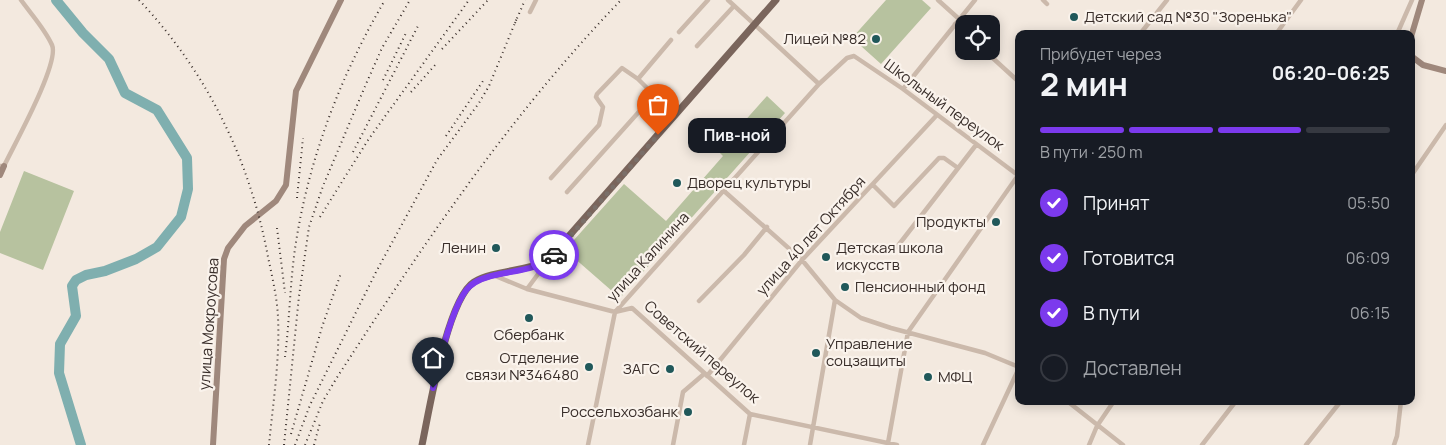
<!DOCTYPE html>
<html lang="ru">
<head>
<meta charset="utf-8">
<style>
  :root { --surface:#171b24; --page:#242831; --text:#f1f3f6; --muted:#9ea1a6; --line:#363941; --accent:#7c3aed }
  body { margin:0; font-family:Manrope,sans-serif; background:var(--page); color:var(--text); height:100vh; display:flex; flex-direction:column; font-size:19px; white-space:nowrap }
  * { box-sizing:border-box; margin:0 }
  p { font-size:16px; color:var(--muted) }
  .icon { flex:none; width:28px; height:28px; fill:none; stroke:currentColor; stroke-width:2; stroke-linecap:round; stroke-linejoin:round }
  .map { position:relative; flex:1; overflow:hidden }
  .side { position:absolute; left:1015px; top:30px; width:400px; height:375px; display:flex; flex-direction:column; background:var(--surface); border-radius:10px; box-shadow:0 2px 12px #0003 }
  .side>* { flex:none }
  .buttons { position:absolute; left:955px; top:15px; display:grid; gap:10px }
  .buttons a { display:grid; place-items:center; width:45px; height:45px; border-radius:10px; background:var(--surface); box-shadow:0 2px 12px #0003; font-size:25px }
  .pin { position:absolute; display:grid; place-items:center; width:42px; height:42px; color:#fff; margin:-51px -21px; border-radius:50% 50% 50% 0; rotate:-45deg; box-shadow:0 0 5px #0007 }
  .pin .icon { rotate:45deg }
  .courier { position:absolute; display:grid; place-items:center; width:50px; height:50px; margin:-25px; border:4px solid #7c3aed; border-radius:50%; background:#fff; color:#222; box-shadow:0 1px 6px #0007 }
  .bubble { position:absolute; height:35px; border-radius:10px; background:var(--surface); box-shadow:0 2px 12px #0003; font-size:16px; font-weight:700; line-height:35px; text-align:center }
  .headline em { font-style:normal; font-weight:700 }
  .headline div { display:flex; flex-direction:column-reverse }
  .headline { display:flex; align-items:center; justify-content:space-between; height:85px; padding:0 25px }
  h1 { font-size:32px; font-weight:700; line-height:38px }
  .bar { display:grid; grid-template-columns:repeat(4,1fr); gap:8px 5px; align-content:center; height:60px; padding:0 25px }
  .bar i { height:6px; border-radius:4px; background:var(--line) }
  .bar .on { background:var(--accent) }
  .bar p { grid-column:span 4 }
  ol { padding:0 25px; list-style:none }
  li { display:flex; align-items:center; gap:15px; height:55px }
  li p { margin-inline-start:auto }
  li .icon { padding:5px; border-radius:50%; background:var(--accent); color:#fff; stroke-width:4 }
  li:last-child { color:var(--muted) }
  li i { width:28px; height:28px; border:2px solid var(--line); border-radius:50% }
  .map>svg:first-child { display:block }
  .green { fill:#b7c29f }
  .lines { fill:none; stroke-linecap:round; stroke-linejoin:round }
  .river { stroke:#7fafaf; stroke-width:10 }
  .street { stroke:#cbb9ab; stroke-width:4.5 }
  .secondary { stroke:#9f887c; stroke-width:6 }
  .primary { stroke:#7a655c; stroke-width:7 }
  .rail { stroke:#392e2a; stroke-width:2; stroke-dasharray:1 4; stroke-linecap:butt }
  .done { stroke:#7a6f69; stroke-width:5; stroke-dasharray:0 9 }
  .route { stroke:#7c3aed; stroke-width:6 }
  .poi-dot { fill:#20585a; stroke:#faf3ec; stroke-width:2 }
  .labels { text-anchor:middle; stroke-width:4.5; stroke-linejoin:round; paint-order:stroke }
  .poi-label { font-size:15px; fill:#392e2a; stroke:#faf3ec; text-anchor:start }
  .street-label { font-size:15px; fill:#392e2a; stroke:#faf3ec }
</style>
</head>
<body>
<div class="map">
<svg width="1446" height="445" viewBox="0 0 1446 445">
  <rect width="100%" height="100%" fill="#f3e9df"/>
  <path class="green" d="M886,0h36l9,8 -50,56 -29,-26z
    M767,96l18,17 -165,185 -55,-48 59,-66 42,37 57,-65 -5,-5z
    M24,171l50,20 -31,79 -43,-17v-21z"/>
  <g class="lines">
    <path class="river" d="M56,0l27,33 26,26 16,34 32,17 30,48 1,31 -7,28 -24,30 -21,12 -31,12 -19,4 -10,5 -4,6 4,30 -16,28 -1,29 22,72"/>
    <path class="street" d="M728,0l91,84
      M938,0l21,19
      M1043,0l4,4
      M530,12l6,-12
      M955,24l9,9
      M679,32l29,-32
      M1140,34l27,-34
      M1276,34l25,-34
      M1397,34l15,-34
      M697,46l37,-40
      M985,51l34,31
      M638,79l33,-39
      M903,89l72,-89
      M0,166h4c10,-21 56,-103 48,-121 -7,-16 -21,-31 -31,-45
      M1411,176l35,-51
      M551,178l48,-53 4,-18 -7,-10 1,-3 25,-26 16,11 37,37
      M873,185l21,21 45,-48h5l14,10
      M724,191l78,69 33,40 26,18 30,10 94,25 34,14
      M567,192l87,-97
      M897,247l79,-102
      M493,275l34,14 88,23 17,-4 118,106 147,31
      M527,289l20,-27
      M699,301l45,-46 23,-28
      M707,376l95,-116 134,-144
      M1067,401l56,44
      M888,443l20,-111 111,-158
      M588,445l27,-133 204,-228 28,-26 7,-2 49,33 116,87
      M673,445l10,-53 21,-18
      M744,445l6,-31
      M810,445l25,-145
      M983,445l36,-77
      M1089,445l8,-19 17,-25
      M1202,445l34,-44
      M1306,445l35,-44
      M1394,445l3,-9 4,-35"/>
    <path class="secondary" d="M1411,37l11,-37
      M1411,56l12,9 23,6
      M0,175l4,-9
      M213,445l11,-186 4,-11 17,-22 31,-25 10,-16 10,-94 45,-91"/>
    <path class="primary" d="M422,445c7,-33 25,-146 52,-163 21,-12 50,-10 73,-21l229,-261"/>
    <path class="rail" d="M139,0c68,72 111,160 129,257 4,19 9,40 10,60 2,42 -5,86 -9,128
      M515,23l10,-23
      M442,49l46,-49
      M383,80l24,-49
      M411,92l25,-28
      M446,136l39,-58
      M353,152l66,-128
      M297,198l6,-60
      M320,217l48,-77 101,-140
      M277,228l8,65
      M285,357c5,-40 5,-81 12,-121 14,-83 45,-163 88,-236
      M291,434l31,-107 19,-54
      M284,445l15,-149 10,-69 14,-41 43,-102 16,-36 28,-48
      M295,445l15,-40 66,-133 61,-112 42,-57 10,-17 28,-68
      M305,445l18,-44 13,-22c86,-133 175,-265 285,-379
      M314,445l6,-22"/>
  </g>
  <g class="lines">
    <path class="done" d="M554,255l104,-120"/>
    <path class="route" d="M433,388c6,-24 19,-84 36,-101 8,-8 20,-11 31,-13 20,-4 39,-5 54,-19"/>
  </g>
  <g class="poi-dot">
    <circle cx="1074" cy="17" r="5"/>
    <circle cx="876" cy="39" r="5"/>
    <circle cx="677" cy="183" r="5"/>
    <circle cx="996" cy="222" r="5"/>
    <circle cx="496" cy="248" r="5"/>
    <circle cx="826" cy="257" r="5"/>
    <circle cx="845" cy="287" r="5"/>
    <circle cx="529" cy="318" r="5"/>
    <circle cx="816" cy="353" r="5"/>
    <circle cx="589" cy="367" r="5"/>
    <circle cx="670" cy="369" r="5"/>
    <circle cx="928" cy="377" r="5"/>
    <circle cx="688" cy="412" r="5"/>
  </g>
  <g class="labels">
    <g class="poi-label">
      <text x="1084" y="22">Детский сад №30 "Зоренька"</text>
      <text x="866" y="44" text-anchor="end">Лицей №82</text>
      <text x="687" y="188">Дворец культуры</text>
      <text x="986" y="227" text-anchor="end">Продукты</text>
      <text x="486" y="253" text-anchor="end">Ленин</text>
      <text x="836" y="253">Детская школа<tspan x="836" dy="17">искусств</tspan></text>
      <text x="855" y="292">Пенсионный фонд</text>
      <text x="529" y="340" text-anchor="middle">Сбербанк</text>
      <text x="826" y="349">Управление<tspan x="826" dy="17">соцзащиты</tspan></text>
      <text x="579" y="363" text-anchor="end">Отделение<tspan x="579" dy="17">связи №346480</tspan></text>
      <text x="660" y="374" text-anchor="end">ЗАГС</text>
      <text x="938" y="382">МФЦ</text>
      <text x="678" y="417" text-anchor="end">Россельхозбанк</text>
    </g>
    <g class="street-label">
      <text transform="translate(944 105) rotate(36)" y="5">Школьный переулок</text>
      <text transform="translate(811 236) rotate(-48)" y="5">улица 40 лет Октября</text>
      <text transform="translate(648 257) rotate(-48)" y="5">улица Калинина</text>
      <text transform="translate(209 324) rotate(-86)" y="5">улица Мокроусова</text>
      <text transform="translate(702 352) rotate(41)" y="5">Советский переулок</text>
    </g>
  </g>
</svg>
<div class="buttons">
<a><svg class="icon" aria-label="locate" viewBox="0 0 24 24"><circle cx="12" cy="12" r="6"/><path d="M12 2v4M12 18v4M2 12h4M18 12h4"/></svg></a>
</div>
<div class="pin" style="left:658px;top:135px;background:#ea580c"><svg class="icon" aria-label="bag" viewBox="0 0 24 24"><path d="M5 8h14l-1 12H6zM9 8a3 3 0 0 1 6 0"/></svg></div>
<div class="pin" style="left:433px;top:388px;background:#1f2937"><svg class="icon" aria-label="home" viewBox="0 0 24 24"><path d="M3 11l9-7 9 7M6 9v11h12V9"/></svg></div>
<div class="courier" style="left:554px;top:255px"><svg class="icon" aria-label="car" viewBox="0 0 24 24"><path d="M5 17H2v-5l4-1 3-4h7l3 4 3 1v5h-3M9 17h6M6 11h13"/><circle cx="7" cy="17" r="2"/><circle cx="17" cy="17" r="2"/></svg></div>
<div class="bubble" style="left:688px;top:118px;width:98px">Пив-ной</div>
<section class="side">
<div class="headline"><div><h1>2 мин</h1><p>Прибудет через</p></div><em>06:20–06:25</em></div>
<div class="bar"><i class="on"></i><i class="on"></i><i class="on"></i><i></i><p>В пути · 250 m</p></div>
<ol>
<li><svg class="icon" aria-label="check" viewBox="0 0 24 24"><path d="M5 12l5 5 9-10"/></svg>Принят<p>05:50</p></li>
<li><svg class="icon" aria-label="check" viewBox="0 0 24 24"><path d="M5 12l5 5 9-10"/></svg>Готовится<p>06:09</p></li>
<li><svg class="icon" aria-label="check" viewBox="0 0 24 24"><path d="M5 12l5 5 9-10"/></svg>В пути<p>06:15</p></li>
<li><i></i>Доставлен</li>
</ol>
</section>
</div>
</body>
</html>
